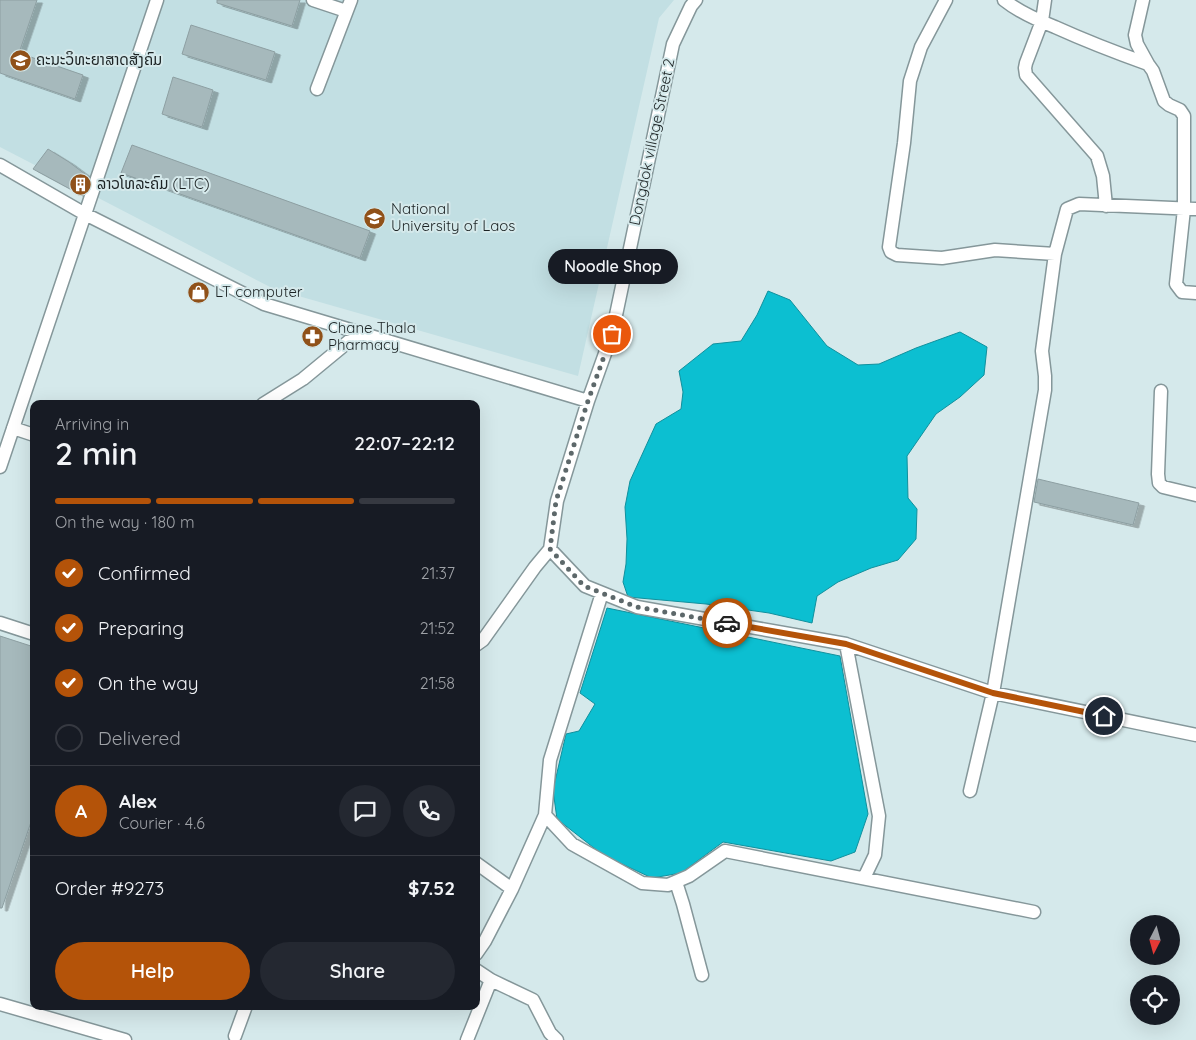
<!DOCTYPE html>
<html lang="en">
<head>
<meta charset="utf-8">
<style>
  :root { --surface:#171b24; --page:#242831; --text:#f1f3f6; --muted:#9ea1a6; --line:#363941; --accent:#b45309 }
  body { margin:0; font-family:Quicksand,"Noto Sans Lao",sans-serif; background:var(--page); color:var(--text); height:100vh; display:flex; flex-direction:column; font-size:19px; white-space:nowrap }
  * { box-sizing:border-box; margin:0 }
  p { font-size:16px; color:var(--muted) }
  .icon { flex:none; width:28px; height:28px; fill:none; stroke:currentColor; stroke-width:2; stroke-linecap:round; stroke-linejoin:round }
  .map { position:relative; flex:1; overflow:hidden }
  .drawer { position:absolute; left:30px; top:400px; width:450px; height:610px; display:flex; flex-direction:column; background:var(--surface); border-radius:10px; box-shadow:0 5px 20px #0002 }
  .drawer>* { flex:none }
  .needle { width:32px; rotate:186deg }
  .tools { position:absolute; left:1130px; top:915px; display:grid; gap:10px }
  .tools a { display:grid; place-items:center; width:50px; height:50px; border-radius:50%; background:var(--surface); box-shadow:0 5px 20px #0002; font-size:25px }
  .pin { position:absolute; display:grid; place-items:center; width:42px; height:42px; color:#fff; margin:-21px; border:2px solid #fff; border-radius:50%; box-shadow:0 1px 5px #0007 }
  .courier { position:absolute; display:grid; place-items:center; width:50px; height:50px; margin:-25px; border:4px solid #b45309; border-radius:50%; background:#fff; color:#222; box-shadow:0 1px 6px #0007 }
  .bubble { position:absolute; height:35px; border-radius:18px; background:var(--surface); box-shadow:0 5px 20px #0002; font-size:16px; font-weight:600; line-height:35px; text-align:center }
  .overview em { font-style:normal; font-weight:600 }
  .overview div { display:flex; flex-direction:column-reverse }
  .overview { display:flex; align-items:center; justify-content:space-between; height:85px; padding:0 25px }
  h1 { font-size:32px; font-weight:600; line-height:38px }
  .bar { display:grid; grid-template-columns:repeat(4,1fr); gap:8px 5px; align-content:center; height:60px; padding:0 25px }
  .bar i { height:6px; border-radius:4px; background:var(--line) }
  .bar .active { background:var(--accent) }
  .bar p { grid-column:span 4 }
  .line { display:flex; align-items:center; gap:12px; padding:0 25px; border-top:1px solid var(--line) }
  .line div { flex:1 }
  .round { display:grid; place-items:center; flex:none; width:52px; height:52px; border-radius:26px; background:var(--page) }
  ol { padding:0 25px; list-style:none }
  li { display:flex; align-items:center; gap:15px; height:55px }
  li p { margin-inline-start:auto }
  li .icon { padding:5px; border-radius:50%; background:var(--accent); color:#fff; stroke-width:4 }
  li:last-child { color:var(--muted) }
  li i { width:28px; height:28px; border:2px solid var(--line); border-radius:50% }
  .action { display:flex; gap:10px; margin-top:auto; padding:10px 25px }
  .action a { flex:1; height:58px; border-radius:30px; background:var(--accent); color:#fff; font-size:20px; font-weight:600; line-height:58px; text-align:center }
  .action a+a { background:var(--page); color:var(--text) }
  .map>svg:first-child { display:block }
  .built { fill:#c2dfe3 }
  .water { fill:#0cbfd1; stroke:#11909d }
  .building { fill:#a6b9bc; stroke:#8d9fa2; filter:url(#shadow) }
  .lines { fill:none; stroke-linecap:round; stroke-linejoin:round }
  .street-casing { stroke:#85979a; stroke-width:15 }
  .street { stroke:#fff; stroke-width:12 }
  .done { stroke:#5d686a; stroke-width:5; stroke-dasharray:0 9 }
  .route { stroke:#b45309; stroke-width:6 }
  .labels { text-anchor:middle; stroke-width:4; stroke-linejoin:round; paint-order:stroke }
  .poi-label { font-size:15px; fill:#1c2324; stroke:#d5e9eb; text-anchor:start }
  .street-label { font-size:15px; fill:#1c2324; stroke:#d5e9eb }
</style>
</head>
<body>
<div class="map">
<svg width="1196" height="1040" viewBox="0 0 1196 1040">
  <defs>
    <filter id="shadow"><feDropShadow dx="5.5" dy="3" stdDeviation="0" flood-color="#0004"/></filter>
  </defs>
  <rect width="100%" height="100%" fill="#d5e9eb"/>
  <path class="built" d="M0,0h674l-15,18 -81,358 -304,-87 -274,-142z"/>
  <path class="water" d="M768,291l22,9 37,46 31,19 21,-1 37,-16 44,-16 27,15 -3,28 -24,22 -24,17 -29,42 1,42 9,11 -1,30 -18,21 -27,8 -33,14 -21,14 -5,27 -43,-10 -63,-9 -78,-7 -5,-15 3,-18 1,-25 -2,-32 5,-26 26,-57 25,-15 2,-17 -4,-21 34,-27 28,-3 16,-26z
    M607,608l233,48 28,158 -13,38 -24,9 -108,-19 -42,31 -29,5 -49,-23 -46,-36 -4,-29 13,-56 13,-3 16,-27 -15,-11z"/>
  <path class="building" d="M0,0h37l-18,53 64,22 -8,24 -75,-26z
    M217,0h83l-8,26 -75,-23z
    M191,25l84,27 -9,28 -84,-26z
    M173,77l40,13 -11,37 -40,-13z
    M132,145l238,86 -10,27 -239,-85z
    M48,149l21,13 20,15 -6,19 -50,-27z
    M1038,479l101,24 -6,22 -99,-23z
    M0,636l34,11v166l-32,95h-2z"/>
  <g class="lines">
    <defs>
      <path id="street" d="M313,0l33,11
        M946,0l-25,47 -11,34 -6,62 -15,104 2,5 6,3 45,3 53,-8 60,4
        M1004,0c15,12 33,20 51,27 31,14 62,26 93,37
        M1045,0l-3,21 -16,42 -1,5 1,7 71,81 6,20 3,30
        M1143,0l-8,35 2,9 11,20 5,7 11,30 5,4 11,5 4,6v93l-8,75 6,8 14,1
        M317,89l34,-89
        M0,165l85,49 179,90 324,97
        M1161,391l-3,83 1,9 4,4 33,8
        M263,404l40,-25 57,-47
        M13,428l21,7
        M0,467l157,-467
        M550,549l35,37 52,21 209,37 147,49 203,42
        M550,549l7,-48 31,-100 24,-67 61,-290 18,-38 5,-6
        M0,623l34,11
        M846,644l33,172 -4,39 -11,23
        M476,645l7,-5 52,-73 15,-18
        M970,791l23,-98 52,-303v-14l-3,-25 13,-97 12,-45 12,-5 117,5
        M545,815l27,29 70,39 26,2 21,-9 36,-25 309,61
        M476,863l36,26
        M676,882l7,22 19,71
        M476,954l9,-13 27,-52 33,-74 5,-55 52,-167
        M476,970l15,10 42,20 17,33 7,7
        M0,1004l125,36
        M235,1036l11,-30
        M467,1040l24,-60"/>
    </defs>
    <use href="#street" class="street-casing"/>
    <use href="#street" class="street"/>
  </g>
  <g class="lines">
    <path class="done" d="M612,334l-24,67 -32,100 -6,48 34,37 53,21 90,16"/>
    <path class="route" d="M727,623l119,21 147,49 111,23"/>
  </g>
  <defs>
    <symbol id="school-disc" viewBox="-11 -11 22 22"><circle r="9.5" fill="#905119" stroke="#d5e9eb"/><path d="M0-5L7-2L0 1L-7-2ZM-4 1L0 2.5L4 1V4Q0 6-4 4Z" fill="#fff"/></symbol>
    <symbol id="building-disc" viewBox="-11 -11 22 22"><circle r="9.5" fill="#905119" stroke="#d5e9eb"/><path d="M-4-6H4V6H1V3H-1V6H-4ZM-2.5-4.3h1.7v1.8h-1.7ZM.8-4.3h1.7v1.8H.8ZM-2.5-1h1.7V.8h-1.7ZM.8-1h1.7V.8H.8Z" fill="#fff"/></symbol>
    <symbol id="university-disc" viewBox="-11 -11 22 22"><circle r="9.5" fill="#905119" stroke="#d5e9eb"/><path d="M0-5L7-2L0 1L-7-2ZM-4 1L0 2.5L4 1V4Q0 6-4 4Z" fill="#fff"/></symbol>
    <symbol id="shop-disc" viewBox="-11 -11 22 22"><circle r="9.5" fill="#905119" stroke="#d5e9eb"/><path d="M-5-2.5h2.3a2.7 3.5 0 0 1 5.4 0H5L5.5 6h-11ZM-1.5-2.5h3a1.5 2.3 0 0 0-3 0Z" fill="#fff"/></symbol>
    <symbol id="pharmacy-disc" viewBox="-11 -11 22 22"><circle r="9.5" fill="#905119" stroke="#d5e9eb"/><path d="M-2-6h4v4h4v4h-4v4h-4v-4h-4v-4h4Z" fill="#fff"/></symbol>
  </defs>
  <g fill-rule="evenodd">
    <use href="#school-disc" x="8" y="48" width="25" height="25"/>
    <use href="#building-disc" x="68" y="172" width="25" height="25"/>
    <use href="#university-disc" x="362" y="206" width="25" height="25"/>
    <use href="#shop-disc" x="186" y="280" width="25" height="25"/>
    <use href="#pharmacy-disc" x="300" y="324" width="25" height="25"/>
  </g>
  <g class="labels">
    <g class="poi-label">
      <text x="36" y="65">ຄະນະວິທະຍາສາດສັງຄົມ</text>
      <text x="97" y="189">ລາວໂທລະຄົມ (LTC)</text>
      <text x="391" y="214">National<tspan x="391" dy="17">University of Laos</tspan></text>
      <text x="215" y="297">LT computer</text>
      <text x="328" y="333">Chane Thala<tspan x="328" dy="17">Pharmacy</tspan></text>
    </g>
    <g class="street-label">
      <text transform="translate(652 142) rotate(-78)" y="5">Dongdok village Street 2</text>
    </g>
  </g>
</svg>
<div class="tools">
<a><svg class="needle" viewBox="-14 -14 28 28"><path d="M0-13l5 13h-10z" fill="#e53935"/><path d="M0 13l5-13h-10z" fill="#9ea1a6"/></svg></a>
<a><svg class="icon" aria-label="locate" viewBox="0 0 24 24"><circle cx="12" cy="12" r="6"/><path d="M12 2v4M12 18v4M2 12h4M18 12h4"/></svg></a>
</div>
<div class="pin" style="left:612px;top:334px;background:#ea580c"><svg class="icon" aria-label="bag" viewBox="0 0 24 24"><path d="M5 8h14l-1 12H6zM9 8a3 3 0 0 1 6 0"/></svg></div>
<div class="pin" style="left:1104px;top:716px;background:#1f2937"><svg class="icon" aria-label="home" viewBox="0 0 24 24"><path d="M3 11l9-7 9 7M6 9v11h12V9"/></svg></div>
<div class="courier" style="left:727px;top:623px"><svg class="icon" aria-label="car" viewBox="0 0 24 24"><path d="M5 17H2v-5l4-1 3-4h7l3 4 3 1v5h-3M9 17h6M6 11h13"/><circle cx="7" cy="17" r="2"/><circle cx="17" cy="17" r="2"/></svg></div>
<div class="bubble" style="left:548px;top:249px;width:130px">Noodle Shop</div>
<section class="drawer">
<div class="overview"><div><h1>2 min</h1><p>Arriving in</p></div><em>22:07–22:12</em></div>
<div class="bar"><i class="active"></i><i class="active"></i><i class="active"></i><i></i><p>On the way · 180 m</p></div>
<ol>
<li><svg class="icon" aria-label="check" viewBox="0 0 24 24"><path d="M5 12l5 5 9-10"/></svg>Confirmed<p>21:37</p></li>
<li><svg class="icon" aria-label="check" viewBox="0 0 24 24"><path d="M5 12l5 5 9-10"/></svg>Preparing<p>21:52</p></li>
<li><svg class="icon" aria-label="check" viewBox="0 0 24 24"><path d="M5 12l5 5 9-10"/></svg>On the way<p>21:58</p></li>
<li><i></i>Delivered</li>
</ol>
<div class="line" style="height:90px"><b class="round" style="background:var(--accent);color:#fff">A</b><div><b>Alex</b><p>Courier · 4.6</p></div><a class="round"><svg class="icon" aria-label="chat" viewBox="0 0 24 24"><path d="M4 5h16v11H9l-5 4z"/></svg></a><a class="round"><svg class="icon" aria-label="phone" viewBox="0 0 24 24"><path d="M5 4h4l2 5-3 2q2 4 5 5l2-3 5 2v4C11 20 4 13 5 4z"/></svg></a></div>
<div class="line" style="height:65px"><div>Order #9273</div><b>$7.52</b></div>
<div class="action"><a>Help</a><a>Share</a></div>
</section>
</div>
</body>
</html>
